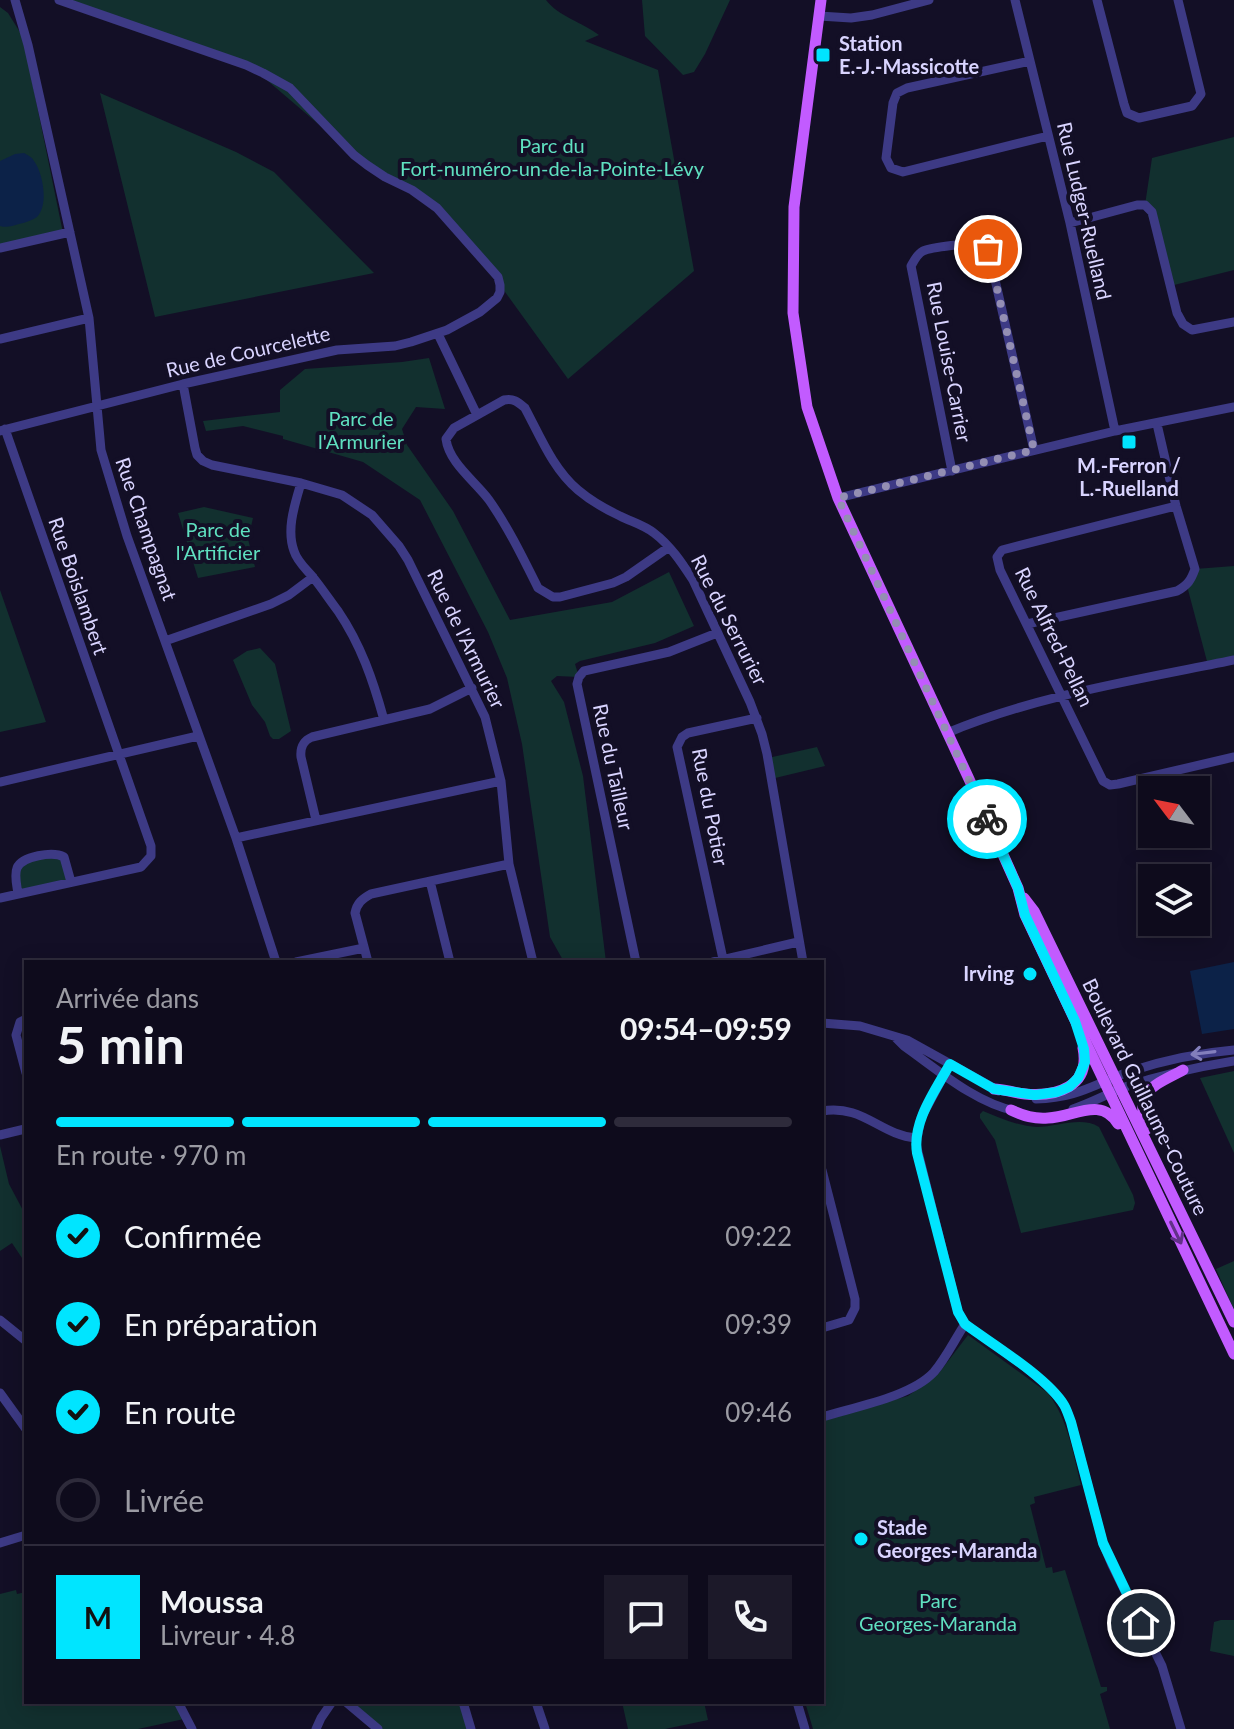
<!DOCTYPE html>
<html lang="fr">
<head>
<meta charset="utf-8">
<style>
  :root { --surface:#0e0b1c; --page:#1c1929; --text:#f1f3f6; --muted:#9b9ba3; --line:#2e2b3b; --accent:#00e5ff }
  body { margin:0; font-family:Lato,sans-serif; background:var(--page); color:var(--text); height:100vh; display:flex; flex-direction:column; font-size:30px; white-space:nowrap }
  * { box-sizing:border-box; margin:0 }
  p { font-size:26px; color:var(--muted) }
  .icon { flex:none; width:44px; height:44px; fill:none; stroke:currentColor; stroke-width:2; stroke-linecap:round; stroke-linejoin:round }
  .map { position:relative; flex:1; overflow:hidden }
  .sheet { position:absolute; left:24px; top:960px; width:800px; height:744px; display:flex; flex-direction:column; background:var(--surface); border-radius:0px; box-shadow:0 4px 20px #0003,0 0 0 2px var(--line) }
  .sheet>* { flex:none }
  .needle { width:52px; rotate:302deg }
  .tools { position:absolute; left:1138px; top:776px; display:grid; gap:16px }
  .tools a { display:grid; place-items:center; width:72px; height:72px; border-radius:0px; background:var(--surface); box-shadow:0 4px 20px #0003,0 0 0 2px var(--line); font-size:40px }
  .pin { position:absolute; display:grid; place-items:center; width:68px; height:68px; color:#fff; margin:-34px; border:4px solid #fff; border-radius:50%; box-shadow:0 2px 8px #0007 }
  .courier { position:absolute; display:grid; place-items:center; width:80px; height:80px; margin:-40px; border:6px solid #00e5ff; border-radius:50%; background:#fff; color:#222; box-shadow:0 2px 10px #0007 }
  .summary em { font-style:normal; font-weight:700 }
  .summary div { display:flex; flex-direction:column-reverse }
  .summary { display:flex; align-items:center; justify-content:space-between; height:136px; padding:0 32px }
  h1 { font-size:52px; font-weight:700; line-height:60px }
  .bar { display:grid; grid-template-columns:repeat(4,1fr); gap:12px 8px; align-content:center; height:96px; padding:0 32px }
  .bar i { height:10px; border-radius:6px; background:var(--line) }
  .bar .current { background:var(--accent) }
  .bar p { grid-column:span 4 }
  .line { display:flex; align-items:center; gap:20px; padding:0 32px; border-top:2px solid var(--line) }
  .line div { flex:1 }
  .round { display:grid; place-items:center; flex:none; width:84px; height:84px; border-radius:0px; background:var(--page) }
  ol { padding:0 32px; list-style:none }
  li { display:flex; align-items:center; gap:24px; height:88px }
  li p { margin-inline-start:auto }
  li .icon { padding:8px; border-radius:50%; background:var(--accent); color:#111; stroke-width:4 }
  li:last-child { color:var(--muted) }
  li i { width:44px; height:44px; border:4px solid var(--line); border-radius:50% }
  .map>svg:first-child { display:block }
  .green { fill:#12302f }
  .water { fill:#0c2248 }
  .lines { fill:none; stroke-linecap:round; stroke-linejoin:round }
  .minor { stroke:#3d3a85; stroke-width:9 }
  .major { stroke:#c25bff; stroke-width:11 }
  .oneway { stroke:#837fbc }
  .oneway2 { stroke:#623188 }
  .done { stroke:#948fb3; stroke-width:8; stroke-dasharray:0 14.4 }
  .route { stroke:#00e5ff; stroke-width:10 }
  .poi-dot { fill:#00e5ff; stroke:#130f26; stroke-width:3 }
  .labels { text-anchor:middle; stroke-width:8; stroke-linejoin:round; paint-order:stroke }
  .poi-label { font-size:20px; font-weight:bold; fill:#d9d4ff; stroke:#130f26; text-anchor:start }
  .park-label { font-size:20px; fill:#5fe0c0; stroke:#130f26 }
  .street-label { font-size:20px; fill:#d9d4ff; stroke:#130f26 }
</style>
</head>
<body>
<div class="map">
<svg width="1234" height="1729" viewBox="0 0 1234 1729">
  <rect width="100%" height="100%" fill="#130f26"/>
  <path class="green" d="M57,0h489c13,17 36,22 53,35l-14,6 73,29 36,201 -126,108 -68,-94 -63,-77 -52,-31 -48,-37 -82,-70z
    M642,0h88l-25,54 -11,18 -11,3 -38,-39z
    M0,7l8,6 15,24 40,196 -63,12z
    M100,93l136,59 38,20 100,101 -219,44z
    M1234,137v133l-64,16 -25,-81 7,-47z
    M429,358l16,51 -29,-2 -14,22 5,16 46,66 57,109 102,-18 57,-30 25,54 -39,17 -75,18 -5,3 4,13 -22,-1 -6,5 13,21 19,74 23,186h-42l-14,-25 -28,-193 -15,-66 -19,-46 -68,-132 -57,-38 -80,-23v-3l-40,-10 -37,5 -3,-10 77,-9v-22l25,-21 97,-7z
    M204,507l49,11 -5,21 7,28 -57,11 -20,-65z
    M1234,566v94l-26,5 -21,-79 8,-17z
    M0,590l46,132 -46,10z
    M260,648l15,16 16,67 -12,8h-6l-3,-3 -5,-14 -13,-17 -19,-45 14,-9z
    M817,747l8,19 -54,13 -3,-21z
    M58,854l13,28 -53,12v-29z
    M1234,1071v82l-34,-75z
    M983,1111c17,7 35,15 54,16 20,0 44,-11 62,0l34,68 2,8 -2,7 -112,23 -26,-93 -15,-22v-4z
    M0,1146l9,38 17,32v48l-14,-21 -12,8z
    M1234,1261v49l-18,-41z
    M968,1335l80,58c20,27 25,60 33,92l-47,12 1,6 -5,2 16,63 6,-1 1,6 12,-3 36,117h6v4l-7,3 10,35h-297l-8,-27h17v-282l86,-24 31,-23z
    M16,1590l1,4 9,-2v110h148l10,17 -46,10h-138v-135z
    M1221,1620h13v36l-24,-5 4,-29z
    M346,1702h116l8,27h-92z
    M622,1702h82l4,18 -43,9h-37z"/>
  <path class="water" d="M24,153c5,3 8,4 10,8 9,12 15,44 3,56 -4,3 -13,6 -18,7 -7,2 -12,4 -19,2v-65l15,-7z
    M1234,962v67l-32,5 -12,-63z"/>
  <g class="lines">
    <path class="minor" d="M15,0l13,45 61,273 12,132 26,86 109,302 40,124
      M1015,0l55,223 45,208
      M1097,0l27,104 3,9 12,5 53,-12 9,-12 -23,-94
      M819,16l32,2 21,-3 57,-15
      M1030,61l-123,27 -10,5 -4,10 -7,55 5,10 12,4 145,-36
      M1070,223l67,-18h8l7,7 25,101 6,11 9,6 42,-8
      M0,248l70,-16
      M438,334l39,81
      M0,339l89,-21
      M183,384l12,64 2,7 6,6 9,4 89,18 41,12 30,20 27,31 9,14 77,157 16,64 8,83 24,98
      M0,431l183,-47 154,-34 58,-4 16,-4 36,-12 33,-18 17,-14 3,-6v-7l-2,-8 -61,-69 -25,-18 -27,-13 -18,-12 -13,-10 -64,-67 -27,-15 -17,-8 -187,-65
      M952,471l-41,-205c3,-5 6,-12 12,-15 8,-4 48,-8 58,-8l7,6 46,201
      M301,483c-6,21 -15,46 -7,68 3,10 11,17 18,25 9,11 17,23 26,35 23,34 35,69 46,109
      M838,498l277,-67 119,-24
      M1176,506l-174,44 -5,7 3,13 103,211 7,4 8,-1 116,-27
      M669,547l-43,30 -13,6 -53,14h-7l-15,-9c-15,-30 -30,-61 -49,-88 -14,-19 -40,-37 -43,-61l8,-11 50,-28c10,-2 14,2 21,8 15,28 28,61 53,82 13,11 27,19 42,26 12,6 24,9 34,17 16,12 28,30 39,47l57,122 12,32 5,20 36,208
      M1027,624l150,-33c11,-6 14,-11 18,-22l-19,-63 -19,-82
      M165,641l106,-37 18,-9 24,-18
      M947,733c90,-38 191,-53 287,-73
      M0,782l198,-46
      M316,820l-15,-63c-1,-10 2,-16 11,-20l118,-28 42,-21
      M236,838l265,-57
      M430,881l20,81
      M18,894c-1,-8 -4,-19 -1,-26 5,-12 36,-17 47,-11l7,25
      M0,898l141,-31 10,-11v-10l-146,-417
      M723,959l-46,-212 5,-10 6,-4 69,-15
      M296,962l68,-14
      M368,962l-13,-49c2,-10 7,-14 16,-19l138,-30
      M636,962l-59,-278 2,-7 5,-6 85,-19 48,-19
      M713,962l85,-20
      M26,1019l-6,3 -4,13 10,38
      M822,1023l38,3 47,14 92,51
      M896,1038l8,8c34,24 70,56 111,65
      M950,1064l-29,54 -5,26 42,168 7,12c27,20 81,53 99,81 3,5 5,12 7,17l32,121 9,22 50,101 19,63
      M1036,1099c42,-1 58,-15 95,-28 34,-11 67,-18 103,-21
      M1073,1109c18,-6 34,-15 52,-22 36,-12 72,-20 109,-26
      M822,1111c41,-7 58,24 94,27
      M0,1135l25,-6 1,-2
      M822,1170l33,129v9l-6,12 -27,8
      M0,1320l26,21
      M0,1393l26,36
      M822,1417c32,-10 89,-20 112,-45 12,-14 21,-33 31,-48
      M0,1543l26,-8
      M178,1702l14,27
      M346,1702l32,27
      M463,1702l8,27
      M536,1702l9,27
      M797,1702l8,27
      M316,1729l5,-11 11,-16"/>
    <path class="major" d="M821,0l-27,207 -1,106 14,94 31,91 131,281 49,109 7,27 209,439
      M1024,898l10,13 200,411
      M994,1089c10,0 20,4 31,5 31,3 66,-7 58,-46
      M1011,1110c13,6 23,9 37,8 26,-1 53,-22 70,6
      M1147,1129c-14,-39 7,-43 36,-59"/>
  </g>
  <defs><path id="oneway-shaft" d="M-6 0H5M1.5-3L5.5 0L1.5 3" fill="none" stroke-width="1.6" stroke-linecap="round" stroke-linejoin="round" transform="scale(2)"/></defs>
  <use class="oneway" href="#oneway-shaft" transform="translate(1203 1053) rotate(173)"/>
  <use class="oneway2" href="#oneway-shaft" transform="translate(1176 1233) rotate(64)"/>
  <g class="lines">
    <path class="done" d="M987,819l-149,-321 196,-48 -46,-201"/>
    <path class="route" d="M987,819l31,69 7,27 50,106 9,28 1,13 -7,16 -9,9 -12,5 -22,3 -41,-6 -44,-25c-15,27 -38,58 -33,89l41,159 7,12c27,20 82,53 99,81 3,5 5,12 7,17l32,121 38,80"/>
  </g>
  <g class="poi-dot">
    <rect x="815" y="47" width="16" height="16" rx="4"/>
    <rect x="1121" y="434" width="16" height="16" rx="4"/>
    <circle cx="1030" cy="974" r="8"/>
    <circle cx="861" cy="1539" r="8"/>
  </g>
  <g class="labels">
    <g class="poi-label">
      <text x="839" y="51">Station<tspan x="839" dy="23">E.-J.-Massicotte</tspan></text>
      <text x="1129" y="473" text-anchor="middle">M.-Ferron /<tspan x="1129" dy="23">L.-Ruelland</tspan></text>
      <text x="1014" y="981" text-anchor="end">Irving</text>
      <text x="877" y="1535">Stade<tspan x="877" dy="23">Georges-Maranda</tspan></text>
    </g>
    <g class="park-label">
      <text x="552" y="153">Parc du<tspan x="552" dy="23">Fort-numéro-un-de-la-Pointe-Lévy</tspan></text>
      <text x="361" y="426">Parc de<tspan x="361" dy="23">l'Armurier</tspan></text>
      <text x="218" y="537">Parc de<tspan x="218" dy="23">l'Artificier</tspan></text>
      <text x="938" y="1608">Parc<tspan x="938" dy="23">Georges-Maranda</tspan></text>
    </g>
    <g class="street-label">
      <text transform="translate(1084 211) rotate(77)" y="7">Rue Ludger-Ruelland</text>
      <text transform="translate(248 352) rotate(-13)" y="7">Rue de Courcelette</text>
      <text transform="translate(949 362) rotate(79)" y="7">Rue Louise-Carrier</text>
      <text transform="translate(146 529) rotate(71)" y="7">Rue Champagnat</text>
      <text transform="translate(78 586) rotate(71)" y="7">Rue Boislambert</text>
      <text transform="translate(729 620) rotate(63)" y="7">Rue du Serrurier</text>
      <text transform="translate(1054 637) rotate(64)" y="7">Rue Alfred-Pellan</text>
      <text transform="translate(466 639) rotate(64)" y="7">Rue de l'Armurier</text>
      <text transform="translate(613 767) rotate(78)" y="7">Rue du Tailleur</text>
      <text transform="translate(710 807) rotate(79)" y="7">Rue du Potier</text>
      <text transform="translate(1145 1097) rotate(64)" y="7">Boulevard Guillaume-Couture</text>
    </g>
  </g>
</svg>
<div class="tools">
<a><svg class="needle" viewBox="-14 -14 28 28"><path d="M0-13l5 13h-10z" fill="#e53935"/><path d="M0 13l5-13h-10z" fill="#9b9ba3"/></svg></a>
<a><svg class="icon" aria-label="layers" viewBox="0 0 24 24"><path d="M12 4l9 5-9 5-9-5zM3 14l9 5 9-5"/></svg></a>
</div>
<div class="pin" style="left:988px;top:249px;background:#ea580c"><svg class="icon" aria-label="bag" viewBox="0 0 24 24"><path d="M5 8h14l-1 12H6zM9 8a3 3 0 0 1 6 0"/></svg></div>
<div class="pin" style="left:1141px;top:1623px;background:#1f2937"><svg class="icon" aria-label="home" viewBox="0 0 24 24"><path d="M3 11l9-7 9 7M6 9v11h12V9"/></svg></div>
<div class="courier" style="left:987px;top:819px"><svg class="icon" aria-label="bike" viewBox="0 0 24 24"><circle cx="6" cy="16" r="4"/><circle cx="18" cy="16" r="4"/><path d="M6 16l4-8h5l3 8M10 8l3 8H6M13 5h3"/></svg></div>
<section class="sheet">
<div class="summary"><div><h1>5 min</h1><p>Arrivée dans</p></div><em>09:54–09:59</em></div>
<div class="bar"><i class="current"></i><i class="current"></i><i class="current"></i><i></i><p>En route · 970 m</p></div>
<ol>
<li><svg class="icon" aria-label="check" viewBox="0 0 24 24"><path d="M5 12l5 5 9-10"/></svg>Confirmée<p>09:22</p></li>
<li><svg class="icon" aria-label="check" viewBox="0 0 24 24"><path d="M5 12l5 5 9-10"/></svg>En préparation<p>09:39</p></li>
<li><svg class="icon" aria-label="check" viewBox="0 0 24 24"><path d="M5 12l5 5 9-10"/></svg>En route<p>09:46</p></li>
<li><i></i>Livrée</li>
</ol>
<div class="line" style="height:144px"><b class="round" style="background:var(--accent);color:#111">M</b><div><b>Moussa</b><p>Livreur · 4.8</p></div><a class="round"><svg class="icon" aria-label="chat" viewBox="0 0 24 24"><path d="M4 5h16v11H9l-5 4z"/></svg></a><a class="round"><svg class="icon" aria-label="phone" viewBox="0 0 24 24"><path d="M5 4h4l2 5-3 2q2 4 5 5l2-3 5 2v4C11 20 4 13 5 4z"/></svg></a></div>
</section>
</div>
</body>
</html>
